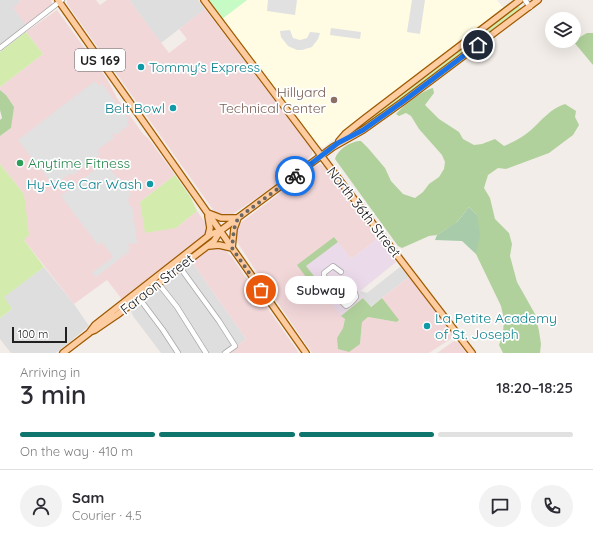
<!DOCTYPE html>
<html lang="en">
<head>
<meta charset="utf-8">
<style>
  :root { --surface:#fff; --page:#f2f2f3; --text:#2b2b33; --muted:#7c7c81; --line:#e1e1e2; --accent:#0f766e }
  body { margin:0; font-family:Quicksand,sans-serif; background:var(--page); color:var(--text); height:100vh; display:flex; flex-direction:column; font-size:15px; white-space:nowrap }
  * { box-sizing:border-box; margin:0 }
  p { font-size:13px; color:var(--muted) }
  .icon { flex:none; width:22px; height:22px; fill:none; stroke:currentColor; stroke-width:2; stroke-linecap:round; stroke-linejoin:round }
  .map { position:relative; height:353px; overflow:hidden }
  .drawer { display:flex; flex-direction:column; background:var(--surface); flex:1 }
  .drawer>* { flex:none }
  .buttons { position:absolute; left:545px; top:12px; display:grid; gap:8px }
  .buttons a { display:grid; place-items:center; width:36px; height:36px; border-radius:50%; background:var(--surface); box-shadow:0 4px 16px #0002; font-size:20px }
  .scale { position:absolute; left:12px; bottom:10px; width:55px; box-sizing:border-box; padding-left:4px; border:2px solid #212121; border-top:0; font-size:11px; line-height:14px; white-space:nowrap; color:#212121; -webkit-text-stroke:3px #fff; paint-order:stroke }
  .pin { position:absolute; display:grid; place-items:center; width:34px; height:34px; color:#fff; margin:-17px; border:2px solid #fff; border-radius:50%; box-shadow:0 1px 4px #0007 }
  .courier { position:absolute; display:grid; place-items:center; width:40px; height:40px; margin:-20px; border:3px solid #1a73e8; border-radius:50%; background:#fff; color:#222; box-shadow:0 1px 5px #0007 }
  .bubble { position:absolute; height:28px; border-radius:14px; background:var(--surface); box-shadow:0 4px 16px #0002; font-size:13px; font-weight:600; line-height:28px; text-align:center }
  .headline em { font-style:normal; font-weight:600 }
  .headline div { display:flex; flex-direction:column-reverse }
  .headline { display:flex; align-items:center; justify-content:space-between; height:68px; padding:0 20px }
  h1 { font-size:26px; font-weight:600; line-height:30px }
  .bar { display:grid; grid-template-columns:repeat(4,1fr); gap:6px 4px; align-content:center; height:48px; padding:0 20px }
  .bar i { height:5px; border-radius:3px; background:var(--line) }
  .bar .current { background:var(--accent) }
  .bar p { grid-column:span 4 }
  .line { display:flex; align-items:center; gap:10px; padding:0 20px; border-top:1px solid var(--line) }
  .line div { flex:1 }
  .round { display:grid; place-items:center; flex:none; width:42px; height:42px; border-radius:21px; background:var(--page) }
  .map>svg:first-child { display:block }
  .residential { fill:#dfdede }
  .commercial { fill:#f2d7d9 }
  .industrial { fill:#ebdae9 }
  .education { fill:#fffce3 }
  .grass { fill:#d3ecae }
  .forest { fill:#b1d19c }
  .cemetery { fill:#a8cbaa }
  .park { fill:#c7fbc6 }
  .parking { fill:#e1e1e1 }
  .lines { fill:none; stroke-linecap:round; stroke-linejoin:round }
  .minor-casing { stroke:#a8a8a8; stroke-width:6 }
  .major-casing { stroke:#9e5a00; stroke-width:8 }
  .minor { stroke:#fff; stroke-width:4.5 }
  .major { stroke:#fdcca1; stroke-width:5.5 }
  .done { stroke:#6a6867; stroke-width:4; stroke-dasharray:0 7.2 }
  .route { stroke:#1a73e8; stroke-width:5 }
  .culture-dot { fill:#0f9aa8; stroke:#fff; stroke-width:1.5 }
  .education-dot { fill:#8d6e63; stroke:#fff; stroke-width:1.5 }
  .leisure-dot { fill:#2e9e5b; stroke:#fff; stroke-width:1.5 }
  .labels { text-anchor:middle; stroke-width:3.5; stroke-linejoin:round; paint-order:stroke }
  .shield { fill:#fff; stroke:#646464; stroke-width:1 }
  .shield-label { font-size:13px; font-weight:bold; fill:#212121 }
  .culture-label { font-size:14px; fill:#0d838f; stroke:#fff; text-anchor:start }
  .education-label { font-size:14px; fill:#785e54; stroke:#fff; text-anchor:end }
  .leisure-label { font-size:14px; fill:#27864d; stroke:#fff; text-anchor:start }
  .street-label { font-size:14px; fill:#212121; stroke:#fff }
</style>
</head>
<body>
<div class="map">
<svg width="593" height="353" viewBox="0 0 593 353">
  <rect width="100%" height="100%" fill="#f2ede8"/>
  <path class="residential" d="M0,0h19l7,25 -26,21z
    M129,0h69l7,9 -44,34z
    M192,262l54,77 -18,14h-67l-28,-37 -2,-5 1,-5z
    M44,267l30,37 15,22 -33,27h-45l-11,-14v-21l12,-9 -9,-12z
    M400,267l1,1 8,9 -39,30 -11,-15 2,-1 6,2z"/>
  <path class="commercial" d="M19,0h32l1,4 -1,2 -25,19 -13,-17 7,-6z
    M67,0h29l4,5 7,-5h22l40,53 18,-14 -8,-10 26,-20 107,141v5l-41,33 -38,26 -9,2 -10,-5 -147,-207z
    M57,10l50,69 10,19 27,37 4,3 27,37 -35,27 36,26 21,-17 12,17 -2,7 -84,64 -2,-1 -14,-18 -33,24 -50,-64v-46l-24,-30v-28l11,-8 -5,-33 -6,-5v-3l43,-33 -17,-22z
    M320,164l5,3 54,71 -28,21 -17,-22 -19,52 3,10 6,-5 21,25 -2,9 -6,10 23,6 2,-23 6,-4 29,5 2,-1 -17,-23 27,-21 43,57v4l-23,15h-117l-52,-76 -23,-35 -2,-9 4,-9 78,-59z
    M213,247l10,1 8,8 68,97h-71l18,-14 -54,-77z
    M454,341l4,1 8,11h-29z"/>
  <path class="industrial" d="M379,238l17,24 -37,30 4,6 -22,18 -17,-22 1,-5 -19,-23 32,-24 13,17z"/>
  <path class="education" d="M247,0h250l7,9 -180,138h-3l-6,-5 -93,-123z"/>
  <path class="grass" d="M518,6l3,2 -101,77 -51,38 -3,-3 138,-105z
    M26,32l17,22 -43,33v-35z
    M0,164l24,30 5,41 -5,5 20,27 -40,30 8,12 -12,9z
    M175,175l16,23 6,13 -21,17 -31,5 -5,-31z"/>
  <path class="forest" d="M587,33h6v32l-20,-24z
    M433,88l1,5 -9,12 14,14 20,13 4,7 11,6 8,-1 13,-5 9,7c10,-4 19,-9 27,-16 10,-9 20,-22 34,-26l11,7 -1,6 4,8 -6,10 -24,18 -43,16 -8,-1 -10,7 -4,13 6,10 5,21 14,14 3,11 -2,12 7,26 18,32 4,17 2,13 -1,9h-37l-4,-8 4,-12 1,-14 -3,-13 -25,-52 1,-39 -8,-8 -13,16 -19,12 -8,1 -27,12 -4,-2 -63,-87c3,-10 16,-18 26,-18l7,7 17,20 6,13 12,13 12,4 8,-6 6,-8 10,-7 5,-8 1,-7 -3,-7 -23,-26 -8,-13 -5,-3 -7,3 -3,-2c7,-8 27,-24 37,-26z
    M0,90l6,5 8,12 -3,21 -11,8v-16l2,-2 -2,-8z
    M334,237l4,5 -32,24 19,24 -1,4 -6,5 -5,-8 2,-2 -18,-24z
    M363,298l8,9 11,-9 17,22 -2,2 -29,-5 -6,5 -2,22 -11,8 -11,-3 -1,-11 6,-10 2,-9 -4,-3z"/>
  <path class="cemetery" d="M469,207l8,8 3,20 -4,19 -14,-13 -27,-1 2,-5 20,-13z"/>
  <path class="park" d="M208,0h39l-25,19z"/>
  <path class="parking" d="M268,0h29l-2,15 -28,-4z
    M412,0h13l-5,34 -13,-2z
    M331,28l30,4 -1,7 -30,-4z
    M290,30l3,8 7,2 7,-2 3,-6 10,1 -2,6 -6,8 -10,3h-5l-9,-4 -7,-9 -1,-6z
    M95,81l4,5 3,-2 27,36 -2,2 2,3 -13,10 -3,-2 -1,1 2,4 -17,12 3,4 -27,21 -4,-1 -15,12 -36,-46z
    M104,163l1,2 4,-2 3,4 -2,2 7,9 2,-1 9,12 3,7 -3,1 1,9h3l5,37 -6,1 -1,-1 -2,1 2,3 -2,1 2,3 -34,26 -4,-4 21,-16 -10,-14h-2l-3,2 -37,-49z"/>
  <g class="lines">
    <defs>
      <path id="minor" d="M525,0l5,7
        M0,48l62,-48
        M179,266l40,55 16,25 -10,7
        M341,272l-8,-6 -9,7v3l19,27 3,3c5,-2 7,-5 10,-9l-1,-4
        M158,283l19,24 29,46
        M139,298l24,32 15,23"/>
      <path id="major" d="M58,0l248,353
        M204,0l140,186 128,167
        M339,141l6,-7 19,-15 156,-119
        M208,213l13,5h17l-4,11 -2,19 -13,-3 -10,1
        M208,216l2,12 -2,8
        M90,332l5,-2 22,-15 97,-74 6,-10
        M63,353l26,-20 6,-8 116,-91 9,-3 113,-84 30,-17 38,-27 137,-103"/>
    </defs>
    <use href="#minor" class="minor-casing"/>
    <use href="#major" class="major-casing"/>
    <use href="#minor" class="minor"/>
    <use href="#major" class="major"/>
  </g>
  <g class="lines">
    <path class="done" d="M261,290l-29,-42 2,-19 4,-11 57,-42"/>
    <path class="route" d="M295,176l43,-33 25,-13 38,-27 77,-58"/>
  </g>
  <g class="culture-dot">
    <circle cx="141" cy="67" r="4"/>
    <circle cx="173" cy="108" r="4"/>
    <circle cx="150" cy="184" r="4"/>
    <circle cx="427" cy="326" r="4"/>
  </g>
  <circle class="education-dot" cx="334" cy="100" r="4"/>
  <circle class="leisure-dot" cx="20" cy="163" r="4"/>
  <g class="labels">
    <rect class="shield" x="75" y="49" width="50" height="22" rx="3"/>
    <g class="shield-label">
      <text x="100" y="65">US 169</text>
    </g>
    <g class="culture-label">
      <text x="149" y="72">Tommy's Express</text>
      <text x="165" y="113" text-anchor="end">Belt Bowl</text>
      <text x="142" y="189" text-anchor="end">Hy-Vee Car Wash</text>
      <text x="435" y="323">La Petite Academy<tspan x="435" dy="16">of St. Joseph</tspan></text>
    </g>
    <g class="education-label">
      <text x="326" y="97">Hillyard<tspan x="326" dy="16">Technical Center</tspan></text>
    </g>
    <g class="leisure-label">
      <text x="28" y="168">Anytime Fitness</text>
    </g>
    <g class="street-label">
      <text transform="translate(364 212) rotate(52)" y="5">North 36th Street</text>
      <text transform="translate(157 284) rotate(-38)" y="5">Faraon Street</text>
    </g>
  </g>
</svg>
<div class="buttons">
<a><svg class="icon" aria-label="layers" viewBox="0 0 24 24"><path d="M12 4l9 5-9 5-9-5zM3 14l9 5 9-5"/></svg></a>
</div>
<div class="scale">100 m</div>
<div class="pin" style="left:261px;top:290px;background:#ea580c"><svg class="icon" aria-label="bag" viewBox="0 0 24 24"><path d="M5 8h14l-1 12H6zM9 8a3 3 0 0 1 6 0"/></svg></div>
<div class="pin" style="left:478px;top:45px;background:#1f2937"><svg class="icon" aria-label="home" viewBox="0 0 24 24"><path d="M3 11l9-7 9 7M6 9v11h12V9"/></svg></div>
<div class="courier" style="left:295px;top:176px"><svg class="icon" aria-label="bike" viewBox="0 0 24 24"><circle cx="6" cy="16" r="4"/><circle cx="18" cy="16" r="4"/><path d="M6 16l4-8h5l3 8M10 8l3 8H6M13 5h3"/></svg></div>
<div class="bubble" style="left:285px;top:276px;width:72px">Subway</div>
</div>
<section class="drawer">
<div class="headline"><div><h1>3 min</h1><p>Arriving in</p></div><em>18:20–18:25</em></div>
<div class="bar"><i class="current"></i><i class="current"></i><i class="current"></i><i></i><p>On the way · 410 m</p></div>
<div class="line" style="height:72px"><a class="round"><svg class="icon" aria-label="person" viewBox="0 0 24 24"><circle cx="12" cy="8" r="4"/><path d="M4 21q1-7 8-7t8 7"/></svg></a><div><b>Sam</b><p>Courier · 4.5</p></div><a class="round"><svg class="icon" aria-label="chat" viewBox="0 0 24 24"><path d="M4 5h16v11H9l-5 4z"/></svg></a><a class="round"><svg class="icon" aria-label="phone" viewBox="0 0 24 24"><path d="M5 4h4l2 5-3 2q2 4 5 5l2-3 5 2v4C11 20 4 13 5 4z"/></svg></a></div>
</section>
</body>
</html>
